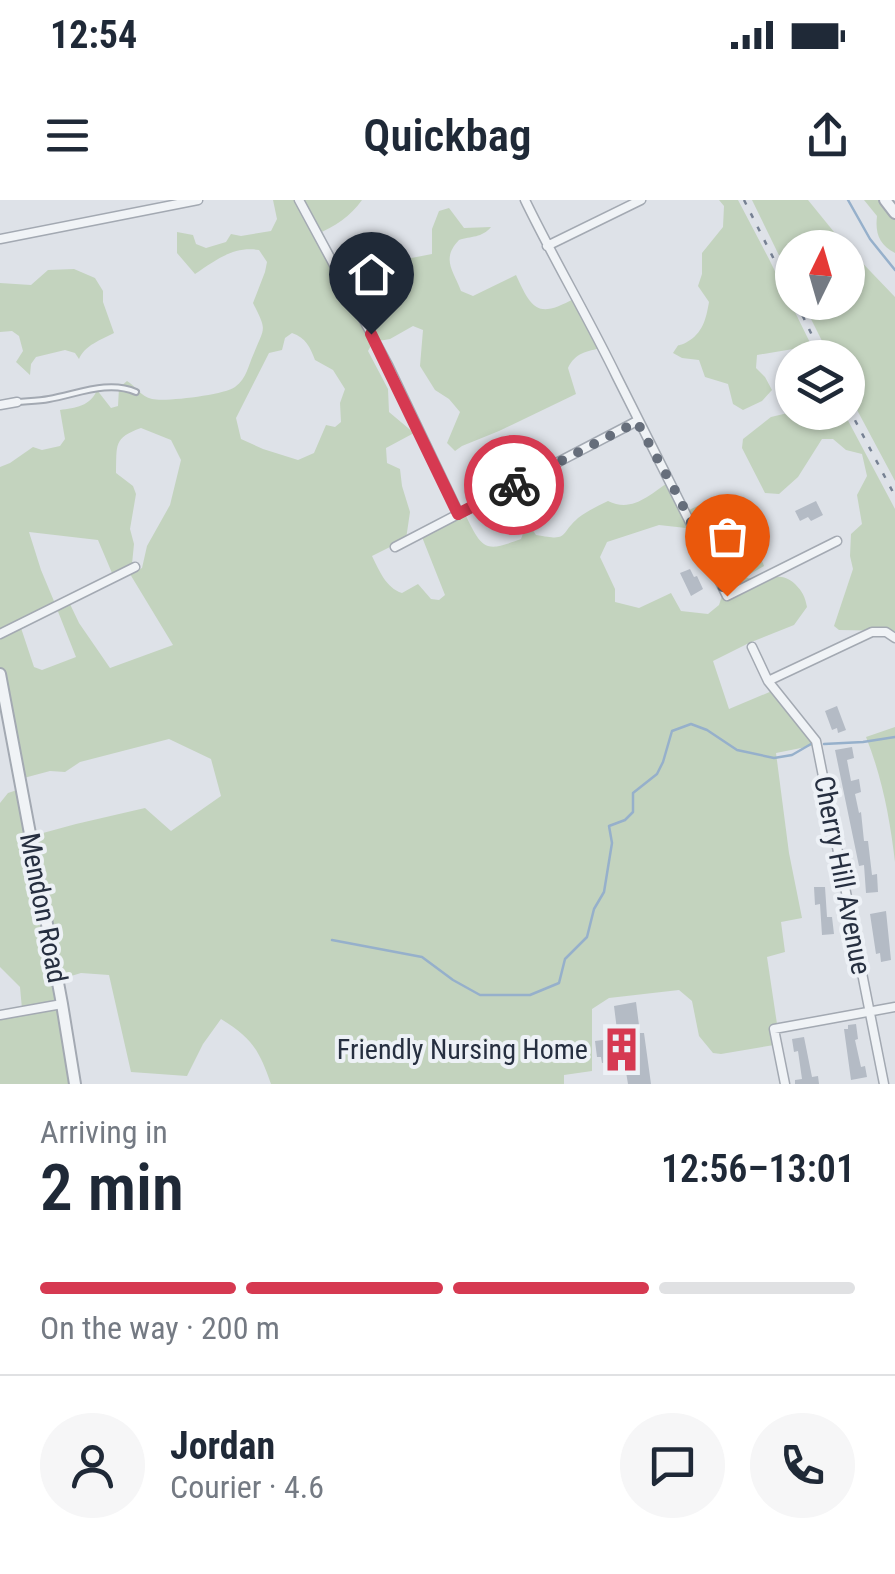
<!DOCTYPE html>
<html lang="en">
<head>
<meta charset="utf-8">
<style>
  :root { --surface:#fff; --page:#f6f6f7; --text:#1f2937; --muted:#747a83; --line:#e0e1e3; --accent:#d63951 }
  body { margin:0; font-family:"Roboto Condensed",sans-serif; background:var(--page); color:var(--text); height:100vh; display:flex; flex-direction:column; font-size:38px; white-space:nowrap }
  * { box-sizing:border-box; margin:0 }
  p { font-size:32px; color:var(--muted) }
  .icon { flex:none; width:55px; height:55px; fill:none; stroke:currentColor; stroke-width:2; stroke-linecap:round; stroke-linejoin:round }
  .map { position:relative; height:884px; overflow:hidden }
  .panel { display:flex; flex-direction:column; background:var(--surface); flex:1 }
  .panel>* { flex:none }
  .needle { width:65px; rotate:5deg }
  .buttons { position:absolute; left:775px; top:30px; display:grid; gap:20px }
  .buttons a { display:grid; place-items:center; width:90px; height:90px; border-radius:50%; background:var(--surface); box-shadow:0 2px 8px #0004; font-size:50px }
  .pin { position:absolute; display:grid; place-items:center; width:85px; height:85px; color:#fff; margin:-102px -42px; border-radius:50% 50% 50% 0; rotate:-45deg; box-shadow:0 0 10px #0007 }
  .pin .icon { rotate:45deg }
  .courier { position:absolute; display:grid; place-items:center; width:100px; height:100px; margin:-50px; border:8px solid #d63951; border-radius:50%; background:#fff; color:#222; box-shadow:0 2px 12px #0007 }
  .overview em { font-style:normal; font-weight:600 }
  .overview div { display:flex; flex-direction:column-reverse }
  .overview { display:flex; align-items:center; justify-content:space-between; height:170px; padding:0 40px }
  h1 { font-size:65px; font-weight:600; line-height:75px }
  .bar { display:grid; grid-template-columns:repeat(4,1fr); gap:15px 10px; align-content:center; height:120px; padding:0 40px }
  .bar i { height:12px; border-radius:8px; background:var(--line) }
  .bar .selected { background:var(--accent) }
  .bar p { grid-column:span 4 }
  .line { display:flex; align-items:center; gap:25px; padding:0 40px; border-top:2px solid var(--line) }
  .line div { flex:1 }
  .round { display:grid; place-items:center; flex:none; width:105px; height:105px; border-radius:52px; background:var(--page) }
  .status { display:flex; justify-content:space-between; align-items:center; height:70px; padding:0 50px; background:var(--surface); direction:ltr }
  .status svg { height:28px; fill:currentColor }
  header { display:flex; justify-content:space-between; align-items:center; height:130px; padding:0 40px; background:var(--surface); font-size:45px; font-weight:600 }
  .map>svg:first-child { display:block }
  .green { fill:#c3d3be; fill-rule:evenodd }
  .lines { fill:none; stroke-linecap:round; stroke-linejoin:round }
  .stream { stroke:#96b0cb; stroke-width:2.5 }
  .building { fill:#b4bbc5 }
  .service-casing { stroke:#a3a9b2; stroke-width:8 }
  .minor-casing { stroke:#a3a9b2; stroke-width:11 }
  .tertiary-casing { stroke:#a3a9b2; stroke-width:14 }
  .service { stroke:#f0f3f6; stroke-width:4 }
  .minor { stroke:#f0f3f6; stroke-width:8 }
  .tertiary { stroke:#f0f3f6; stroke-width:10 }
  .rail { stroke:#768193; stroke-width:2.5; stroke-dasharray:5 10; stroke-linecap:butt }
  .done { stroke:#666e7b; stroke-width:10; stroke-dasharray:0 18 }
  .route { stroke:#d63951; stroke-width:12 }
  .labels { text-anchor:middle; stroke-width:8; stroke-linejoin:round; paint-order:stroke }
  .street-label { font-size:28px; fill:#262f40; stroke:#edf1f6 }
  .poi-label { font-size:28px; fill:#262f40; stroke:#edf1f6; text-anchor:end }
</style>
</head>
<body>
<div class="status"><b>12:54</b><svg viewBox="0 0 49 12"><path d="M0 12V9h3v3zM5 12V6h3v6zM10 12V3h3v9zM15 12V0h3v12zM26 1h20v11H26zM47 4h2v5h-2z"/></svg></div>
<header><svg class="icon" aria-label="menu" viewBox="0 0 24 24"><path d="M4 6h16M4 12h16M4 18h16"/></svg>Quickbag<svg class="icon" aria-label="share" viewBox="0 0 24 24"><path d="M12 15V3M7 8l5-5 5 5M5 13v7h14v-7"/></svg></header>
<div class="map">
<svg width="895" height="884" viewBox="0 0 895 884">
  <rect width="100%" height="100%" fill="#dee2e8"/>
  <path class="green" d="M273,0h89c-11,16 -28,27 -45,34l32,62 16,-29 21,-10 15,3 31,-6v-25l7,-18 10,-3 15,20 27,-1c-9,11 -20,9 -32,13 -18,19 -6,30 2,51l12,5 43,-21c16,35 22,44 59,23l27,50c-15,3 -27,5 -34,20l8,26 -77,37 -37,15 -7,5 -8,-8 13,-31 -11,-13 -14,-9 -15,-24 3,-36 -10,-4 -23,13 -17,3 -5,9 20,38 1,23 25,21 -28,15 1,15 13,6 2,17 8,26 -4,27 -34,17c7,14 14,32 30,37l16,-9 13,15 8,1 6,-5 -23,-58 9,-9 36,-19 1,5 -2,2c17,35 20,36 55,23l4,-11 5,-2 6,9c34,6 22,1 42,-17 9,-7 20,-12 30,-17 24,12 41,-6 61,-19l18,29 23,-11 33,6 5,7c-3,17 10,36 16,53l-19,11c18,8 33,-9 50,7 8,8 10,13 12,23l-13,18 -45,18 -36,18 16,48 43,-18 44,54 -40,8 13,100 13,65 -21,4 4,30 -18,5 13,87 -59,10 -8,-1 -14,-17 -7,-35 -13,-11 -70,8 -17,11v62l-28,4v9h-293c-12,-34 -19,-46 -50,-65l-18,25 -16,32 -56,-4 -22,-97 -28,-2 -23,7 18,104h-76v-71l22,-4 -2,-22 -20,-20v-164l8,-10 12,-4 12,47 44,-12 69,-16 26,23 50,-35 -10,-37 -42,-20 -89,23 -15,10 -15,-1 -30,8 -20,-108v-204l10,-4 23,-16 9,3 18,-4 5,-7 -5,-29c15,-2 31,-4 37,-20l14,18 7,-2 1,-18 8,-7c9,5 14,16 25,18 14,3 72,-4 83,-12 12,-9 13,-21 19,-34 11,-27 13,-22 -1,-50l12,-31 2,-10 -8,-12c-26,-4 -43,10 -64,24l-18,-21v-21l16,3 3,9 10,4 20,-6 5,-8 10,2 30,-5 6,-12zM292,133c14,5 18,14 23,27l18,10 12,19 -5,14 1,19 -6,5 -9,-2 -12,28 -16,7 -35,-11 -22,-10 -5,-21 33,-65 13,-3 3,-12zM141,228l30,12 10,20 -11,45 -23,41 -5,22 -12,6 43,71 -63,23 -31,-45 -10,-21 -13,4 -15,-36 -12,-38 69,8 14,33 20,-9 2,-20 -4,-15 6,-35 -3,-8 -17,-13c1,-28 -3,-35 25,-45zM659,325l36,4 29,61 -5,15 -11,9 -27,-3 -10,-18 -32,15 -24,-6v-13l-15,-32 7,-15zM57,409l19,48 -34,13 -8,-3 -14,-42z
    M719,0h19l31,59 48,98h-14l-4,-9 -42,7 -1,13 9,9 7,13 -10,11 -19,9 -10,-6 -5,-20 -23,-7 -6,-17 -17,-2 -9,-5c9,-13 1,-4 14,-11 16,-9 19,-23 22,-40l-11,-16 4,-12v-21l21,-26 1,-21z
    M752,0h56l39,48h-55v34z
    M864,0h19l12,15v38c-16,-8 -20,-20 -18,-37z
    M848,48l47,49v184l-47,-88v-35l-18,-1 -27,-54 45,-1z
    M74,69l21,9 8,13v11l11,31c-13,7 -29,12 -35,26l-4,-6 -10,-3 -29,7 -5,7 -1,11 -14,-13 7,-11 -4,-15 -7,-5 -12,1v-49l31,2 17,-15z
    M792,212l52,1 51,96v122l-56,-1 -5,-4 19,-57 -3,-13 1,-22 11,-10 -5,-29 10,-19 -5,-22 -16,-4 -13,-11h-11l-24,38 -19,17 -14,-1 -23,-45 1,-9 28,-22z
    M895,527v135c-5,-43 -13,-85 -29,-125z"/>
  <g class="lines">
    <path class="stream" d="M848,0l22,39 25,31
      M824,544l39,-2 32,-5
      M332,740l90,17 31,23 27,15h50l29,-12 6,-24 22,-22 7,-28 10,-17 8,-49 -3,-17 16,-6 8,-8v-19l24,-19 6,-12 9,-31 19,-7 16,6 30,20 37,8 18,-3 19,-11"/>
  </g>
  <path class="building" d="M816,301l7,14 -12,6 -3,-4 -8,4 -5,-10z
    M690,369l4,8 3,-1 6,13 -12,7 -11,-23z
    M837,506l9,24 -8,3 -1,-5 -5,2 -7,-19z
    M852,547l2,11 -7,2 4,21 8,-2 2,13 -6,2 4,19 2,-1 3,29h4l4,34 5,-1 1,18 -12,1 -2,-28 -5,1 -24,-116z
    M814,687h11l2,30h5l2,17 -12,1 -2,-31 -5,1z
    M886,711l5,49 -10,2 -1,-9 -4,1 -6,-40z
    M636,802l4,31h4l7,51h-23l-4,-24 -22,3 -1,-6h-4l-2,-16 23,-3 -4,-32z
    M856,824l2,15 -3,1 6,27 4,-1 2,11 -16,3 -7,-51h4v-4z
    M804,837l8,40 6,-1 1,8h-24v-4l7,-1 -4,-28 -4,1 -2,-13z"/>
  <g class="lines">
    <defs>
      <path id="service" d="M17,202c11,-1 22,-1 32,-3 29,-5 59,-19 87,-7"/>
      <path id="minor" d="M299,0l89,165 71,149
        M525,0c29,60 63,117 92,177 36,73 73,146 110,219l110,-55
        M0,39l198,-39
        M547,46l94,-46
        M0,205l17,-3
        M395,347l242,-126
        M0,434l135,-67
        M752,447l16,34 48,60 68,343
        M768,481l104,-49h14l9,6
        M0,815l62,-11
        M785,884l-11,-55 121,-22"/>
      <path id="tertiary" d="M885,0l10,13
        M0,474l62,330 13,80"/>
    </defs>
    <use href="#service" class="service-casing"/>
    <use href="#minor" class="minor-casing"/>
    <use href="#tertiary" class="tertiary-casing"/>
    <use href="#service" class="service"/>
    <use href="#minor" class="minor"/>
    <use href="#tertiary" class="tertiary"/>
    <path class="rail" d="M744,0l48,95
      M796,102l27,56
      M848,207l47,89"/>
  </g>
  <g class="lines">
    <path class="done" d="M514,285l123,-63 41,74 49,100"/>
    <path class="route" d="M371,134l87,180 56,-29"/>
  </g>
  <defs>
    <symbol id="building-bare" viewBox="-9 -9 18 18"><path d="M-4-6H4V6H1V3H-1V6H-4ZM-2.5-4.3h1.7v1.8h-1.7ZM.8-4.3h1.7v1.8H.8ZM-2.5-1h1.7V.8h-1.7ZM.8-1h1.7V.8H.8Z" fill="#d63951" stroke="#edf1f6" stroke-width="2.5" paint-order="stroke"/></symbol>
  </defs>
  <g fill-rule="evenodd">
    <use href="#building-bare" x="590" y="818" width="63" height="63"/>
  </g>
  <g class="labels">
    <g class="street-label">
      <text transform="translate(843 675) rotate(79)" y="10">Cherry Hill Avenue</text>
      <text transform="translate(44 708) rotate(79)" y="10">Mendon Road</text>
    </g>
    <g class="poi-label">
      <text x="588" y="859">Friendly Nursing Home</text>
    </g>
  </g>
</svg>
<div class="buttons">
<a><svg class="needle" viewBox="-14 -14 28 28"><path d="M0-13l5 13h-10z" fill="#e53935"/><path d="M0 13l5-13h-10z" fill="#747a83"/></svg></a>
<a><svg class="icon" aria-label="layers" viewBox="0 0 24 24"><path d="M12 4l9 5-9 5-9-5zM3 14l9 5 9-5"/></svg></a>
</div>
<div class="pin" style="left:727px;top:396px;background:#ea580c"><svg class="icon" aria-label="bag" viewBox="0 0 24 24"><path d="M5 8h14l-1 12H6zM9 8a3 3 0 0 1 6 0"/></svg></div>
<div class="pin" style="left:371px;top:134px;background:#1f2937"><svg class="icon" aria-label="home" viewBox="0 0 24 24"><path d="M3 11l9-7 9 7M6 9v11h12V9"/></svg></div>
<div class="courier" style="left:514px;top:285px"><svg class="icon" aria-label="bike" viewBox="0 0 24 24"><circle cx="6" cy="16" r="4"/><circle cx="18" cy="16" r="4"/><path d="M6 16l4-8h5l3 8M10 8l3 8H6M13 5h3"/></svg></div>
</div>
<section class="panel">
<div class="overview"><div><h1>2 min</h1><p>Arriving in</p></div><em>12:56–13:01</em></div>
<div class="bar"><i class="selected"></i><i class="selected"></i><i class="selected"></i><i></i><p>On the way · 200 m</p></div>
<div class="line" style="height:180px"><a class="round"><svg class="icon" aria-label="person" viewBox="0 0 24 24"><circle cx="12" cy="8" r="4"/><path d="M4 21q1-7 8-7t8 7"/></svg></a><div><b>Jordan</b><p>Courier · 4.6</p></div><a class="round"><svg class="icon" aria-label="chat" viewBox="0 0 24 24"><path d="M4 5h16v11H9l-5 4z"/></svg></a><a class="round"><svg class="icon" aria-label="phone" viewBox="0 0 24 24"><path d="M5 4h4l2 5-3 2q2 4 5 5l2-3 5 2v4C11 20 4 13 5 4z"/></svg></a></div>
</section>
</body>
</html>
